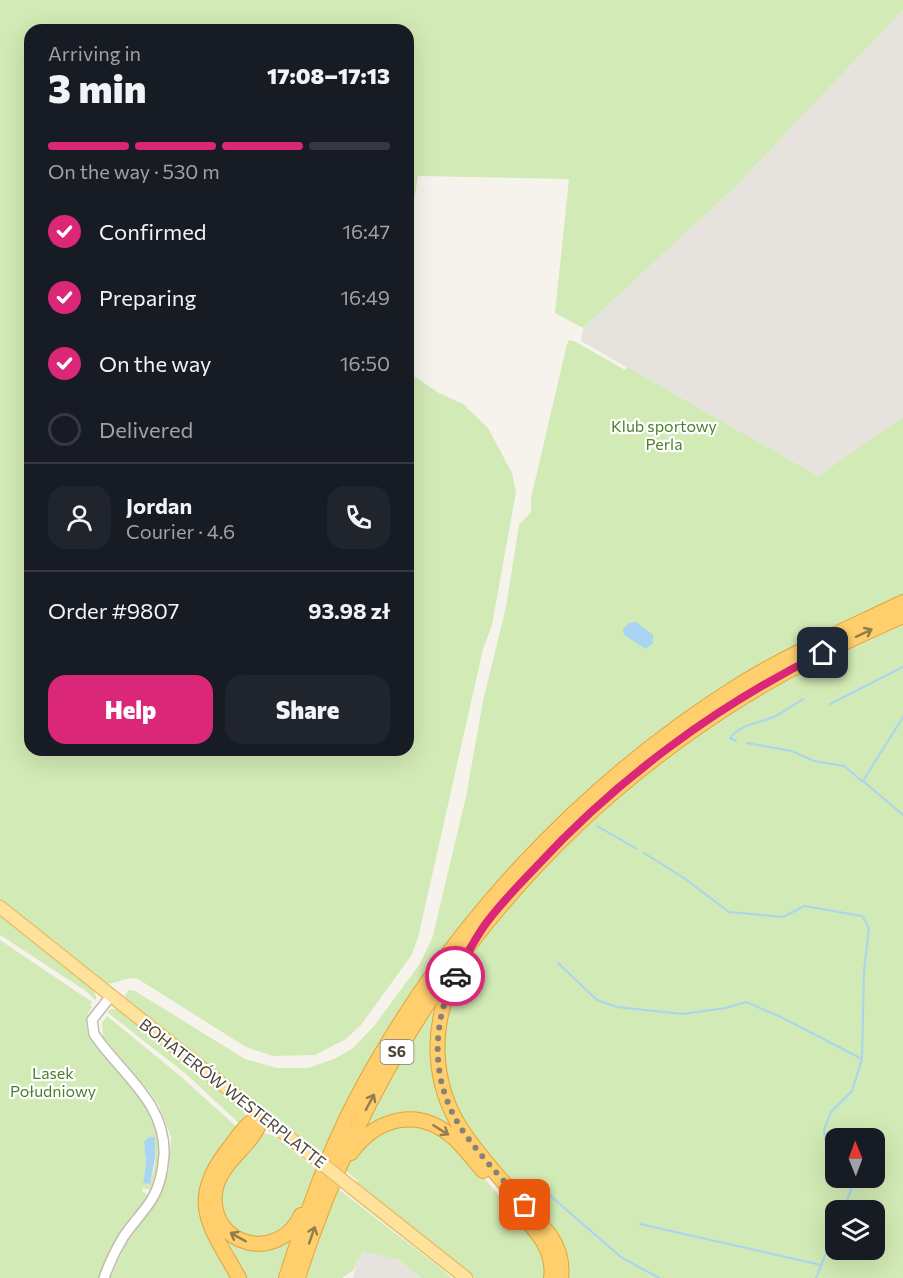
<!DOCTYPE html>
<html lang="en">
<head>
<meta charset="utf-8">
<style>
  :root { --surface:#171b24; --page:#20242c; --text:#f1f3f6; --muted:#9ea1a6; --line:#363941; --accent:#db2777 }
  body { margin:0; font-family:Commissioner,sans-serif; background:var(--page); color:var(--text); height:100vh; display:flex; flex-direction:column; font-size:22px; white-space:nowrap }
  * { box-sizing:border-box; margin:0 }
  p { font-size:20px; color:var(--muted) }
  .icon { flex:none; width:33px; height:33px; fill:none; stroke:currentColor; stroke-width:2; stroke-linecap:round; stroke-linejoin:round }
  .map { position:relative; flex:1; overflow:hidden }
  .side { position:absolute; left:24px; top:24px; width:390px; height:732px; display:flex; flex-direction:column; background:var(--surface); border-radius:18px; box-shadow:0 6px 24px #0002 }
  .side>* { flex:none }
  .needle { width:39px; rotate:359deg }
  .fabs { position:absolute; left:825px; top:1128px; display:grid; gap:12px }
  .fabs a { display:grid; place-items:center; width:60px; height:60px; border-radius:12px; background:var(--surface); box-shadow:0 6px 24px #0002; font-size:30px }
  .pin { position:absolute; display:grid; place-items:center; width:51px; height:51px; color:#fff; margin:-26px; border-radius:12px; box-shadow:0 3px 9px #0006 }
  .courier { position:absolute; display:grid; place-items:center; width:60px; height:60px; margin:-30px; border:4px solid #db2777; border-radius:50%; background:#fff; color:#222; box-shadow:0 2px 8px #0007 }
  .headline em { font-style:normal; font-weight:800 }
  .headline div { display:flex; flex-direction:column-reverse }
  .headline { display:flex; align-items:center; justify-content:space-between; height:102px; padding:0 24px }
  h1 { font-size:39px; font-weight:800; line-height:45px }
  .bar { display:grid; grid-template-columns:repeat(4,1fr); gap:9px 6px; align-content:center; height:72px; padding:0 24px }
  .bar i { height:8px; border-radius:4px; background:var(--line) }
  .bar .on { background:var(--accent) }
  .bar p { grid-column:span 4 }
  .line { display:flex; align-items:center; gap:15px; padding:0 24px; border-top:2px solid var(--line) }
  .line div { flex:1 }
  .round { display:grid; place-items:center; flex:none; width:63px; height:63px; border-radius:18px; background:var(--page) }
  ol { padding:0 24px; list-style:none }
  li { display:flex; align-items:center; gap:18px; height:66px }
  li p { margin-inline-start:auto }
  li .icon { padding:6px; border-radius:50%; background:var(--accent); color:#fff; stroke-width:4 }
  li:last-child { color:var(--muted) }
  li i { width:33px; height:33px; border:3px solid var(--line); border-radius:50% }
  .action { display:flex; gap:12px; margin-top:auto; padding:12px 24px }
  .action a { flex:1; height:69px; border-radius:18px; background:var(--accent); color:#fff; font-size:24px; font-weight:800; line-height:69px; text-align:center }
  .action a+a { background:var(--page); color:var(--text) }
  .map>svg:first-child { display:block }
  .industrial { fill:#e6e2dd }
  .green { fill:#d2eab5; fill-rule:evenodd }
  .water { fill:#a9d4f2 }
  .lines { fill:none; stroke-linecap:round; stroke-linejoin:round }
  .stream { stroke:#a9d4f2; stroke-width:2 }
  .minor-casing { stroke:#c2bbae; stroke-width:12 }
  .major-casing { stroke:#e6c16a; stroke-width:15 }
  .highway-casing { stroke:#e0a43c; stroke-width:16 }
  .minor { stroke:#fff; stroke-width:9 }
  .major { stroke:#ffe39c; stroke-width:12 }
  .highway { stroke:#ffcf6e; stroke-width:14 }
  .major-bridge-casing { stroke:#e6c16a; stroke-width:15; stroke-linecap:butt }
  .major-bridge { stroke:#ffe39c; stroke-width:12 }
  .oneway { stroke:#937c4e }
  .done { stroke:#878178; stroke-width:6; stroke-dasharray:0 10.8 }
  .route { stroke:#db2777; stroke-width:8 }
  .labels { text-anchor:middle; stroke-width:4.5; stroke-linejoin:round; paint-order:stroke }
  .shield { fill:#fff; stroke:#817c74; stroke-width:1.5 }
  .shield-label { font-size:15px; font-weight:bold; fill:#4b4439 }
  .park-label { font-size:16px; fill:#4a7f2a; stroke:#fff }
  .street-label { font-size:16px; fill:#4b4439; stroke:#fff }
</style>
</head>
<body>
<div class="map">
<svg width="903" height="1278" viewBox="0 0 903 1278">
  <rect width="100%" height="100%" fill="#f6f3ec"/>
  <path class="industrial" d="M903,10v407l-85,59 -237,-135 2,-13 149,-138z
    M363,1252l34,7 23,19h-67l4,-17z"/>
  <path class="green" d="M0,0h903v10l-171,180 -149,138 -28,-15 14,-134 -151,-3 -10,64v-210h-378v720h378v-378l29,20 26,12 25,24 24,45 4,19 -24,133 -9,24 -65,289 -7,18 -50,69 -15,14 -31,16 -42,1 -27,-9 -108,-68c-12,-3 -20,5 -32,5l-106,-83z
    M569,340l5,1 51,29 2,-3 191,109 85,-59v178l-34,16 -244,149 -44,37 -36,34 -67,73 -57,76 -49,75 -49,98 -14,-11 -1,3 -181,-143 -2,-7 4,-5 6,1 110,68 32,9h31l26,-9 18,-10 22,-23 45,-61 13,-26 34,-142 17,-96 23,-94 13,-82 12,-13v-14l36,-154z
    M903,622v656h-339l-98,-150 -21,-44 -3,-57 14,-48 8,-14 37,-47 39,-46 49,-47 56,-50 76,-56 69,-42 40,-21zM836,1138h38v40h-38zM836,1210h38v40h-38z
    M0,912l92,75 4,9v5l-10,-10 -86,-56z
    M0,940l92,62 -2,3 2,2c-7,10 -7,20 -2,31 21,21 55,56 66,84 8,22 5,46 -4,68l-9,-2 -1,3 7,4 -49,83h-100zM149,1137l6,26 -5,21 -7,-2 3,-19 -2,-21z
    M443,990l-1,108 110,154 -84,-103 -39,-29 -66,12 23,-48z
    M111,1009h7l127,101 1,10 -4,6 -56,-52 -79,-62z
    M107,1016l72,59 61,55 -36,52 31,96h-125l19,-39 30,-41 10,-29 2,-32 -12,-31 -10,-15 -46,-54 -1,-14z
    M398,1124l33,4 28,21 81,94 4,8 3,27h-72l-118,-94 1,-3 -13,-11c18,-31 22,-31 53,-46z
    M263,1133l11,3 43,34 -15,36 -13,22 -32,12 -25,-11 -13,-25 9,-33z
    M337,1188l107,83 7,7h-30l-24,-19 -34,-7 -6,9 -3,9 -12,8h-36z
    M211,1199l26,43 58,-11 -15,47h-37l-23,-41z"/>
  <path class="water" d="M636,622l17,13v8l-7,6 -22,-14 -1,-6 6,-6z
    M149,1137h6v21l-5,26 -7,-1 3,-20 -2,-21z"/>
  <g class="lines">
    <path class="stream" d="M830,704l73,-37
      M903,717l-40,64 40,34
      M736,741l-6,-3c12,-16 31,-14 48,-23 8,-5 17,-11 25,-16
      M747,743l45,8 22,10 30,5 18,15
      M597,826l40,23
      M644,853l40,25 45,34 54,5 21,-11 58,10 7,12 -5,43 -2,88
      M558,963l39,37 20,7 66,7 43,-6 20,-6 35,15 81,42 -10,32 -21,21 -7,18 2,13 10,18
      M532,1180l89,77 38,21
      M843,1210l8,-20 -6,-12
      M640,1224l181,41
      M816,1278l20,-49"/>
    <defs>
      <path id="minor" d="M104,1278c5,-14 12,-29 20,-42 9,-13 20,-24 28,-37 8,-13 11,-29 12,-44 2,-53 -44,-82 -70,-121l-2,-14 18,-23"/>
      <path id="major" d="M0,907l311,248
        M351,1187l115,91"/>
      <path id="highway" d="M457,973c-28,50 -26,112 7,160 25,37 58,68 86,102 9,13 13,27 11,43
        M262,1116c-6,30 -44,45 -47,78 -5,53 64,69 86,21
        M351,1153c27,-37 69,-46 104,-14 10,10 19,21 28,32
        M507,1199c20,23 49,46 44,79
        M239,1278c-29,-52 -53,-76 -10,-130 10,-13 18,-27 33,-32
        M286,1278c19,-60 40,-121 69,-177 89,-170 224,-316 387,-418 51,-31 107,-55 161,-81
        M298,1278c78,-245 228,-446 447,-582 50,-31 104,-56 158,-80"/>
    </defs>
    <use href="#minor" class="minor-casing"/>
    <use href="#major" class="major-casing"/>
    <use href="#highway" class="highway-casing"/>
    <use href="#minor" class="minor"/>
    <use href="#major" class="major"/>
    <use href="#highway" class="highway"/>
    <defs>
      <path id="major-bridge" d="M311,1155l40,32"/>
    </defs>
    <use href="#major-bridge" class="major-bridge-casing"/>
    <use href="#major-bridge" class="major-bridge"/>
  </g>
  <defs><path id="oneway-shaft" d="M-6 0H5M1.5-3L5.5 0L1.5 3" fill="none" stroke-width="1.6" stroke-linecap="round" stroke-linejoin="round" transform="scale(1.5)"/></defs>
  <g class="oneway">
    <use href="#oneway-shaft" transform="translate(864 633) rotate(-25)"/>
    <use href="#oneway-shaft" transform="translate(370 1102) rotate(-62)"/>
    <use href="#oneway-shaft" transform="translate(441 1130) rotate(32)"/>
    <use href="#oneway-shaft" transform="translate(312 1235) rotate(-71)"/>
    <use href="#oneway-shaft" transform="translate(238 1237) rotate(-151)"/>
  </g>
  <g class="lines">
    <path class="done" d="M455,976c-25,52 -24,110 10,158 18,25 40,48 60,71"/>
    <path class="route" d="M455,976c10,-18 20,-38 32,-54 15,-20 32,-37 49,-55 81,-88 180,-161 287,-214"/>
  </g>
  <g class="labels">
    <rect class="shield" x="380.5" y="1040" width="33" height="24" rx="4.5"/>
    <g class="shield-label">
      <text x="397" y="1057">S6</text>
    </g>
    <g class="park-label">
      <text x="664" y="432">Klub sportowy<tspan x="664" dy="18">Perla</tspan></text>
      <text x="53" y="1079">Lasek<tspan x="53" dy="18">Południowy</tspan></text>
    </g>
    <g class="street-label">
      <text transform="translate(233 1093) rotate(38)" y="6">BOHATERÓW WESTERPLATTE</text>
    </g>
  </g>
</svg>
<div class="fabs">
<a><svg class="needle" viewBox="-14 -14 28 28"><path d="M0-13l5 13h-10z" fill="#e53935"/><path d="M0 13l5-13h-10z" fill="#9ea1a6"/></svg></a>
<a><svg class="icon" aria-label="layers" viewBox="0 0 24 24"><path d="M12 4l9 5-9 5-9-5zM3 14l9 5 9-5"/></svg></a>
</div>
<div class="pin" style="left:525px;top:1205px;background:#ea580c"><svg class="icon" aria-label="bag" viewBox="0 0 24 24"><path d="M5 8h14l-1 12H6zM9 8a3 3 0 0 1 6 0"/></svg></div>
<div class="pin" style="left:823px;top:653px;background:#1f2937"><svg class="icon" aria-label="home" viewBox="0 0 24 24"><path d="M3 11l9-7 9 7M6 9v11h12V9"/></svg></div>
<div class="courier" style="left:455px;top:976px"><svg class="icon" aria-label="car" viewBox="0 0 24 24"><path d="M5 17H2v-5l4-1 3-4h7l3 4 3 1v5h-3M9 17h6M6 11h13"/><circle cx="7" cy="17" r="2"/><circle cx="17" cy="17" r="2"/></svg></div>
<section class="side">
<div class="headline"><div><h1>3 min</h1><p>Arriving in</p></div><em>17:08–17:13</em></div>
<div class="bar"><i class="on"></i><i class="on"></i><i class="on"></i><i></i><p>On the way · 530 m</p></div>
<ol>
<li><svg class="icon" aria-label="check" viewBox="0 0 24 24"><path d="M5 12l5 5 9-10"/></svg>Confirmed<p>16:47</p></li>
<li><svg class="icon" aria-label="check" viewBox="0 0 24 24"><path d="M5 12l5 5 9-10"/></svg>Preparing<p>16:49</p></li>
<li><svg class="icon" aria-label="check" viewBox="0 0 24 24"><path d="M5 12l5 5 9-10"/></svg>On the way<p>16:50</p></li>
<li><i></i>Delivered</li>
</ol>
<div class="line" style="height:108px"><a class="round"><svg class="icon" aria-label="person" viewBox="0 0 24 24"><circle cx="12" cy="8" r="4"/><path d="M4 21q1-7 8-7t8 7"/></svg></a><div><b>Jordan</b><p>Courier · 4.6</p></div><a class="round"><svg class="icon" aria-label="phone" viewBox="0 0 24 24"><path d="M5 4h4l2 5-3 2q2 4 5 5l2-3 5 2v4C11 20 4 13 5 4z"/></svg></a></div>
<div class="line" style="height:78px"><div>Order #9807</div><b>93.98 zł</b></div>
<div class="action"><a>Help</a><a>Share</a></div>
</section>
</div>
</body>
</html>
